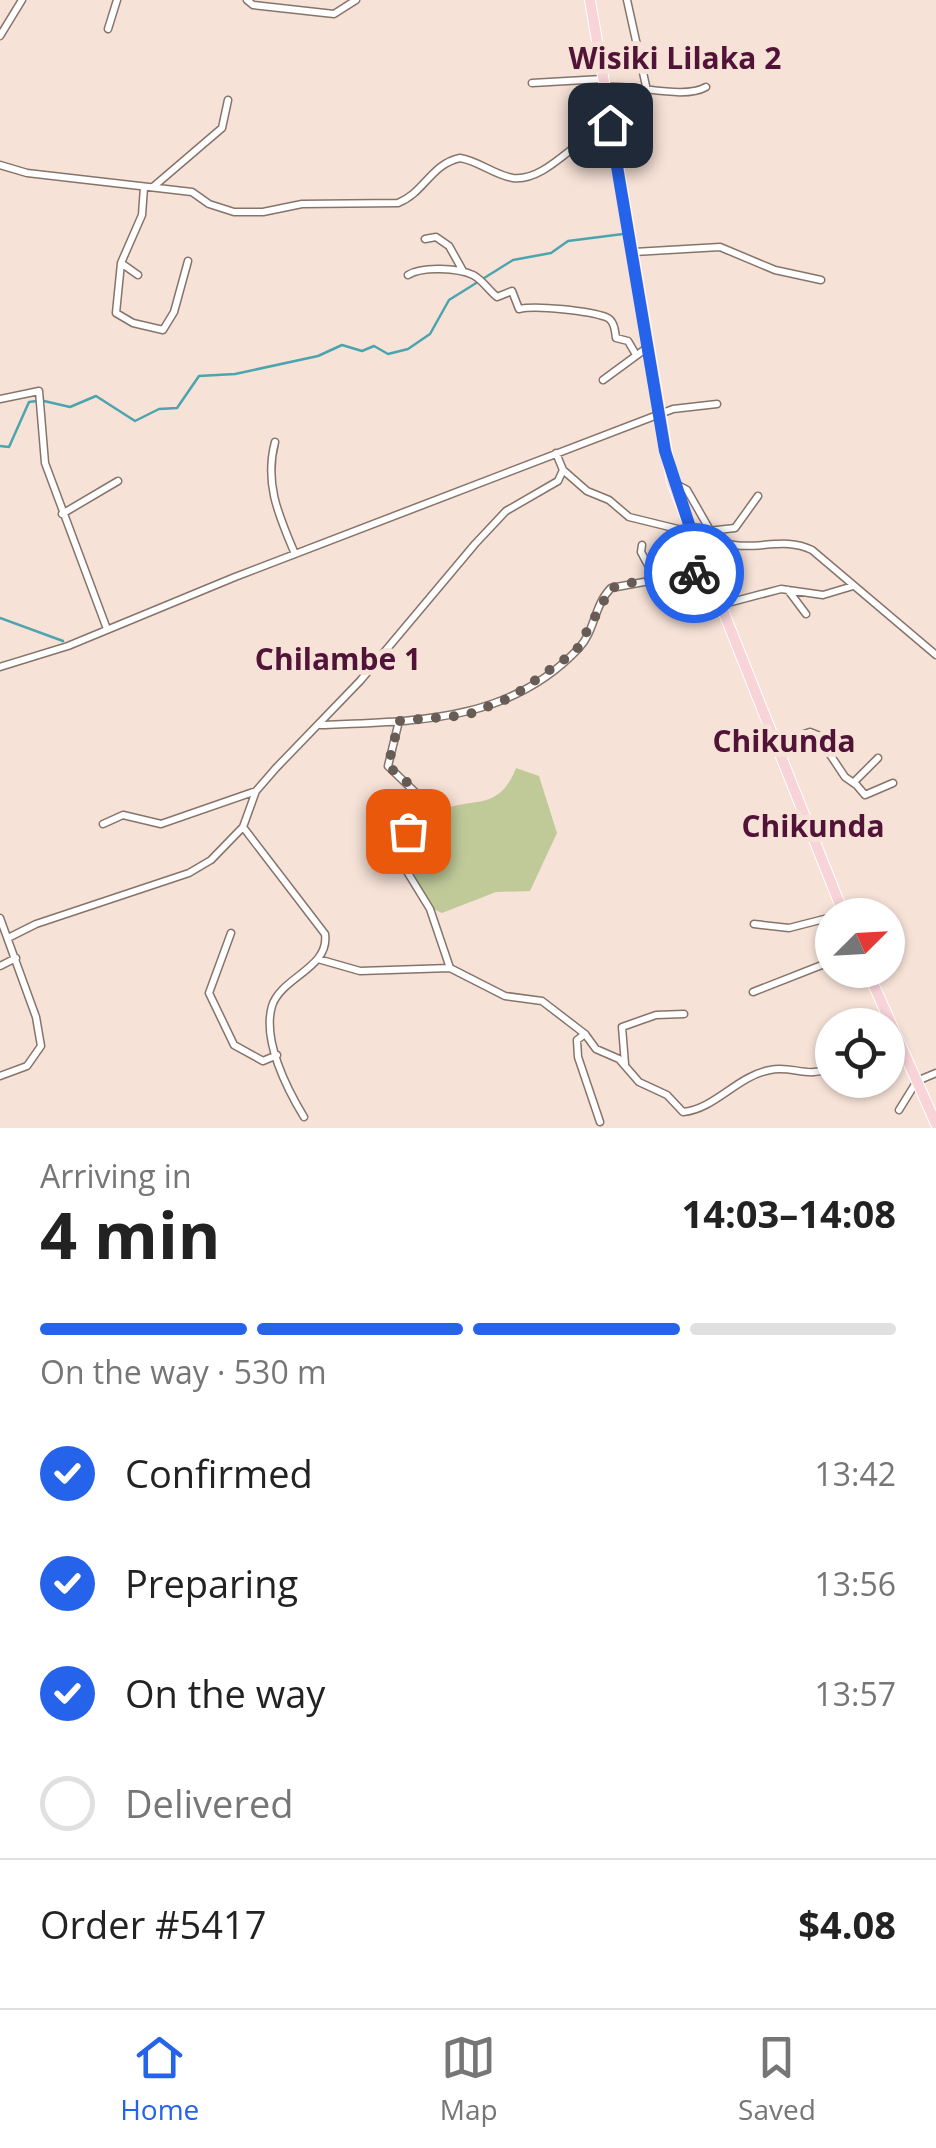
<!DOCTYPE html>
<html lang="en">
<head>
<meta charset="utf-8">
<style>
  :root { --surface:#fff; --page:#f6f6f6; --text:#222; --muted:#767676; --line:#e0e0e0; --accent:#2563eb }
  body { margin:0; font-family:"Open Sans",sans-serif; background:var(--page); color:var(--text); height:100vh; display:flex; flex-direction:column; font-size:38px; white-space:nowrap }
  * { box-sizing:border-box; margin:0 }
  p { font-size:32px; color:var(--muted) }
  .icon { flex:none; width:55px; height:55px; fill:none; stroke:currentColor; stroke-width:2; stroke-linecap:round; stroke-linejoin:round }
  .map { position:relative; height:1128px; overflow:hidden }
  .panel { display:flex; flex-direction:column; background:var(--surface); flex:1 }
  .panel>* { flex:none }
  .needle { width:65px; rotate:66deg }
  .buttons { position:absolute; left:815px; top:898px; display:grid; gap:20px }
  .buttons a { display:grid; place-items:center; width:90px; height:90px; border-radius:50%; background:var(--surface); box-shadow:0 2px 8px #0004; font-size:50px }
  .pin { position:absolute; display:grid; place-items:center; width:85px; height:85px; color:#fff; margin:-42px; border-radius:20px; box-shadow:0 5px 15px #0006 }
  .courier { position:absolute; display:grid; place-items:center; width:100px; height:100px; margin:-50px; border:8px solid #2563eb; border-radius:50%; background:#fff; color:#222; box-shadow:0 2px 12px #0007 }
  .headline em { font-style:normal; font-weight:700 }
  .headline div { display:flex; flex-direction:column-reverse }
  .headline { display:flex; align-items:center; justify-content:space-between; height:170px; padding:0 40px }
  h1 { font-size:65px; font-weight:700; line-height:75px }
  .bar { display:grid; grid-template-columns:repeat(4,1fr); gap:15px 10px; align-content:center; height:120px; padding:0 40px }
  .bar i { height:12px; border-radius:8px; background:var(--line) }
  .bar .current { background:var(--accent) }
  .bar p { grid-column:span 4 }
  .line { display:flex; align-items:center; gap:25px; padding:0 40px; border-top:2px solid var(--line) }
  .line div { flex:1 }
  ol { padding:0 40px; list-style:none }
  li { display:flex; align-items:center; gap:30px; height:110px }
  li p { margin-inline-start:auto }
  li .icon { padding:10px; border-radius:50%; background:var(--accent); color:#fff; stroke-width:4 }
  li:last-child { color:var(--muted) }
  li i { width:55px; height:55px; border:5px solid var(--line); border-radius:50% }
  .tab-bar { display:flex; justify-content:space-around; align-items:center; height:140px; border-top:2px solid var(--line); background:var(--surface); font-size:28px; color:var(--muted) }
  .tab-bar a { display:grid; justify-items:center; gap:5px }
  .tab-bar .current { color:var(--accent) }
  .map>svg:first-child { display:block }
  .green { fill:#c0ca99 }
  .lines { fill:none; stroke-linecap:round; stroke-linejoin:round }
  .stream { stroke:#4ca4ae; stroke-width:2.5 }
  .minor-casing { stroke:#86746a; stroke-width:9 }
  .primary-casing { stroke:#fff; stroke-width:12 }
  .minor { stroke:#fff; stroke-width:6 }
  .primary { stroke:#f8d4d9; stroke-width:10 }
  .done { stroke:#685d56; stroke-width:10; stroke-dasharray:0 18 }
  .route { stroke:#2563eb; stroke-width:12 }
  .labels { text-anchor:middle; stroke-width:10; stroke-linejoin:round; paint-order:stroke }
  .quarter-label { font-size:30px; font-weight:bold; fill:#511337; stroke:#f6e2d7 }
</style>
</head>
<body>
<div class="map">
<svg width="936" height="1128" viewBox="0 0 936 1128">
  <rect width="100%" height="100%" fill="#f6e2d7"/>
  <path class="green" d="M516,768l23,8 18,57 -27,58 -34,1 -54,21 -9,-4 -31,-50c8,-17 14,-35 31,-45 33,-20 65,2 83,-46z"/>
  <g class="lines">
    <path class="stream" d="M44,401l26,6 26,-11 39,25 24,-12 18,-1 22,-32 36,-2 83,-18 24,-11 20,6 12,-5 14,8 20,-5 22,-15 19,-34 64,-40 38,-7 17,-12 55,-7
      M0,446l9,1 20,-45 8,-1
      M0,618l63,23"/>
    <defs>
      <path id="minor" d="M247,0l6,5 81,9 22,-14
        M627,0l19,86
        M108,29l9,-29
        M0,36l22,-36
        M532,83l70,-4
        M605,87c31,-3 78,13 101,0
        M0,165l27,8 165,19 17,12 25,8h29l39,-8 96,-1c26,-10 33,-39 62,-45 19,3 34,17 53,20 34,4 65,-43 97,-53
        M153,187l69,-59 6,-28
        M425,239l11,-2 13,9 14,25
        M634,252l86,-5 55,23 46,10
        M121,263l-5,50 17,10 30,7 11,-18 14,-51
        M138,275l-17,-12 21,-48 2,-28
        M408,275c14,-9 50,-7 65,0 10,5 15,15 24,22l15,-6 7,18c18,-4 70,2 87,8 8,3 9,13 10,21l12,3 7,12
        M603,380l45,-33
        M0,399l39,-8 6,72 62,166
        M275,442c-11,42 4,74 20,112
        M556,453l7,17 24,21 22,9 20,17 61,15
        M672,482l15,8 28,49c34,17 65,-5 97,11l124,105
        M62,514l56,-33
        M708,531l27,-3 23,-32
        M642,545l-1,7 13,24
        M788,590l18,24
        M720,605l61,-16 42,6 30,-9
        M0,667l68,-21 167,-69 438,-168 44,-5
        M399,721l-11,45 28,27 -13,72 27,44 20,59
        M321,725c94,-4 188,-2 258,-77 16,-17 15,-43 32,-60l93,-17
        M775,744l35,-12 15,6 -2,6 22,33 10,7
        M878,758l-24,24 11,13 28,-12
        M103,824l20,-9 38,9 95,-33
        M243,827l82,107c5,34 -44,43 -53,72 -10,34 15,83 32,111
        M0,918l36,99 5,29 -14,20 -27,10
        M754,924l35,4 43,-11
        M231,933l-22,60 25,52 29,16 14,-6
        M8,938l28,-14 153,-51 22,-13 32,-33 13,-36 20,-23 84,-87 115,-137 31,-33 52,-30 5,-11
        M318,959l42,12 90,-3 55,28 37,5 43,33
        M0,966l16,-8
        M753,992l79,-31
        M625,1064l-3,-37 34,-12 28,-1
        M899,1110l18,-29 19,-8
        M600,1122l-22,-65 -1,-17 8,-6 11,15 23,10 20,23 28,13 16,17c32,-3 54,-36 87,-42 23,-5 40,10 62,-4"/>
      <path id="primary" d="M590,0l82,482 172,433
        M867,970l69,154"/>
    </defs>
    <use href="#minor" class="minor-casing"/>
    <use href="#primary" class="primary-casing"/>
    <use href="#minor" class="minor"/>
    <use href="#primary" class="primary"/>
  </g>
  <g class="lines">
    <path class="done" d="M408,831l8,-41 -28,-24 11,-45 68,-6 45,-18 64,-46 35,-63 40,-10 43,-5"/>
    <path class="route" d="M610,125l55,326 39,119 -10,3"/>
  </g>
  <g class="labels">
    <g class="quarter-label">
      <text x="675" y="69">Wisiki Lilaka 2</text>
      <text x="338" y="670">Chilambe 1</text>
      <text x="784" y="752">Chikunda</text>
      <text x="813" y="837">Chikunda</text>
    </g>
  </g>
</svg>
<div class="buttons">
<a><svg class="needle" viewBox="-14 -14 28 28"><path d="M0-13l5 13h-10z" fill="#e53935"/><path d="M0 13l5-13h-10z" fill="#767676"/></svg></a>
<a><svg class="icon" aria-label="locate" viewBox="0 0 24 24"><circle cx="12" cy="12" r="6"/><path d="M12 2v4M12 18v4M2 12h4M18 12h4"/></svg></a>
</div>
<div class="pin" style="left:408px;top:831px;background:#ea580c"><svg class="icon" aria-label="bag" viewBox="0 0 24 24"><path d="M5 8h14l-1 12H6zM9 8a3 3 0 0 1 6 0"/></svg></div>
<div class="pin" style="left:610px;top:125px;background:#1f2937"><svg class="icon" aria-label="home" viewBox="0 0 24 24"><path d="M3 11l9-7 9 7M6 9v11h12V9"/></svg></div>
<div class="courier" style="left:694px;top:573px"><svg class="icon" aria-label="bike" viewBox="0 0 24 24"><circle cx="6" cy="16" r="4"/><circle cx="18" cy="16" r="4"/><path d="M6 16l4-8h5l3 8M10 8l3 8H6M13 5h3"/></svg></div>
</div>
<section class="panel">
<div class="headline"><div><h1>4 min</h1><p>Arriving in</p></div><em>14:03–14:08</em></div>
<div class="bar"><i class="current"></i><i class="current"></i><i class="current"></i><i></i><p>On the way · 530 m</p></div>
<ol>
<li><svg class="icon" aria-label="check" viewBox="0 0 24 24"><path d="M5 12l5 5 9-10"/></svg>Confirmed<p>13:42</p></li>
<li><svg class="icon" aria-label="check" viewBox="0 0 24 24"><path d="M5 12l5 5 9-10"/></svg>Preparing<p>13:56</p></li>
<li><svg class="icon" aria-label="check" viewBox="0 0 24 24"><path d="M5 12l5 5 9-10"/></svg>On the way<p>13:57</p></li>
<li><i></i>Delivered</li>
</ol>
<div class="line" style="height:130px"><div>Order #5417</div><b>$4.08</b></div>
</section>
<nav class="tab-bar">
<a class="current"><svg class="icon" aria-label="home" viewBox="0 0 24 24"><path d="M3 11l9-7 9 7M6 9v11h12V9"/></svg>Home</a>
<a><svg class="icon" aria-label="map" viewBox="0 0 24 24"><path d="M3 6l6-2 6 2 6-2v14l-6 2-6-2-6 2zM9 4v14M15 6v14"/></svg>Map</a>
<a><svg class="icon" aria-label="saved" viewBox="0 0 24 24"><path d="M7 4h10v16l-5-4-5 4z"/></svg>Saved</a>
</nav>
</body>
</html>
